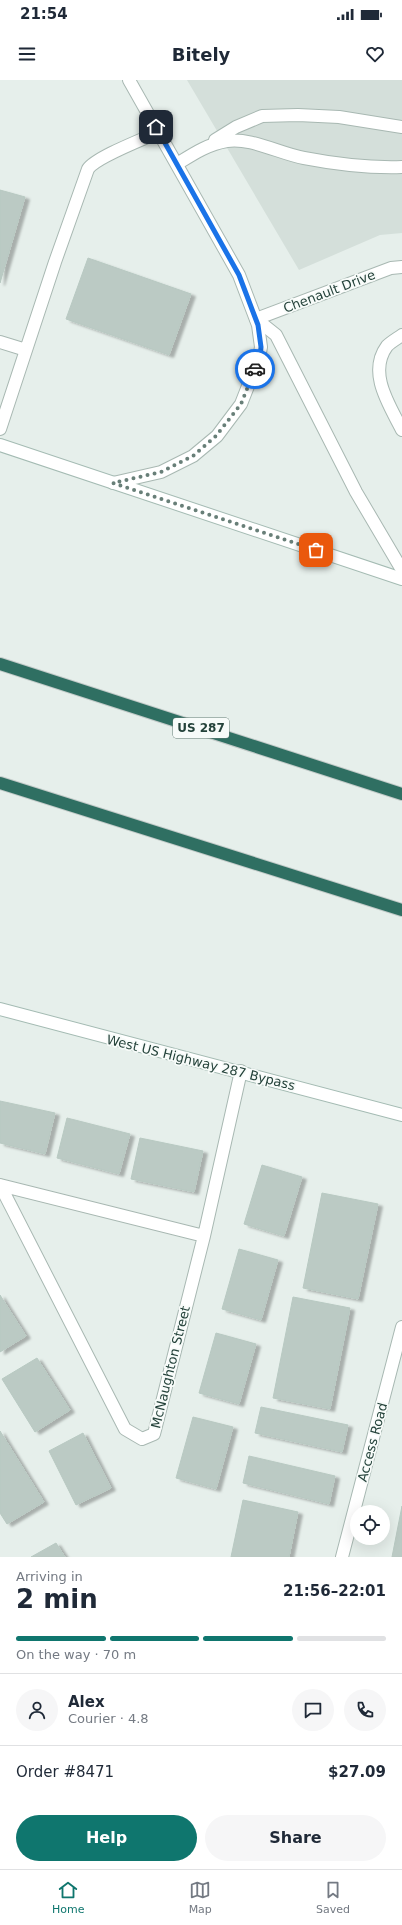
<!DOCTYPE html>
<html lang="en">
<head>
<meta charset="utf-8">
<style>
  :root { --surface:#fff; --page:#f6f6f7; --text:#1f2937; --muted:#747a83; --line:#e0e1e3; --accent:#0f766e }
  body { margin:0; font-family:"DejaVu Sans",sans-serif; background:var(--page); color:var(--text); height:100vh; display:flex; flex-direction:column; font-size:15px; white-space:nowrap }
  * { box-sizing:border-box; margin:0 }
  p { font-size:13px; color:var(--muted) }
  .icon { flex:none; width:22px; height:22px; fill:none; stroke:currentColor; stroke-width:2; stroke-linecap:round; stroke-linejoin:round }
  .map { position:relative; height:1477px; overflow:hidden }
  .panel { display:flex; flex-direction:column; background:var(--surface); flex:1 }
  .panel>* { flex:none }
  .tools { position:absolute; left:350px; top:1425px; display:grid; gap:8px }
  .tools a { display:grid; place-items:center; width:40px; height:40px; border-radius:50%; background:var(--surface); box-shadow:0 4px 16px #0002; font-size:20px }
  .pin { position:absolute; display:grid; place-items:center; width:34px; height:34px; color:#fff; margin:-17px; border-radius:8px; box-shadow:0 2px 6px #0006 }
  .courier { position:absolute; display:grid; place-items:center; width:40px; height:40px; margin:-20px; border:3px solid #1a73e8; border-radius:50%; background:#fff; color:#222; box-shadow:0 1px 5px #0007 }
  .headline em { font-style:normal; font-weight:600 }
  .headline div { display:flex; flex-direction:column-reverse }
  .headline { display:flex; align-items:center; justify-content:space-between; height:68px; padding:0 16px }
  h1 { font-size:26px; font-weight:600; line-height:30px }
  .bar { display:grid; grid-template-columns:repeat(4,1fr); gap:6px 4px; align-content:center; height:48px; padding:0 16px }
  .bar i { height:5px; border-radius:3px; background:var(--line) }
  .bar .on { background:var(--accent) }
  .bar p { grid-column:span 4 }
  .line { display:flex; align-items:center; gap:10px; padding:0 16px; border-top:1px solid var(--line) }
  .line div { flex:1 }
  .round { display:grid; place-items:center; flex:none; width:42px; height:42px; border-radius:21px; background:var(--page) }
  .cta { display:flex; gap:8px; margin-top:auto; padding:8px 16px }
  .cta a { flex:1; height:46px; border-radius:24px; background:var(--accent); color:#fff; font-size:16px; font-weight:600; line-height:46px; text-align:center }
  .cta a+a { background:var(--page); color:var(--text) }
  .status { display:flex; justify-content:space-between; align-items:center; height:28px; padding:0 20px; background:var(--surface); direction:ltr }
  .status svg { height:11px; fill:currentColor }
  header { display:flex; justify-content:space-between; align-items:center; height:52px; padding:0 16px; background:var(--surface); font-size:18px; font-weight:600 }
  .tabs { display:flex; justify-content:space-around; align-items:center; height:56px; border-top:1px solid var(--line); background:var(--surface); font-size:11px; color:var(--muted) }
  .tabs a { display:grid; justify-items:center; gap:2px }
  .tabs .on { color:var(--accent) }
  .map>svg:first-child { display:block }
  .built { fill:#d4dfda }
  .building { fill:#bbcac4; stroke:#b8c9c2; filter:url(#shadow) }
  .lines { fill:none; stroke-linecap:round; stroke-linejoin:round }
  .service-casing { stroke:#a8b8b2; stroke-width:14 }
  .minor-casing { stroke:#a8b8b2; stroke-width:14 }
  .tertiary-casing { stroke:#a8b8b2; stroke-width:14 }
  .secondary-casing { stroke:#a4bbb3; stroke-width:14 }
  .motorway-casing { stroke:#c2cac8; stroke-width:14 }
  .service { stroke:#fff; stroke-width:12 }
  .minor { stroke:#fff; stroke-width:12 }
  .tertiary { stroke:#fff; stroke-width:12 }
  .secondary { stroke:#fff; stroke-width:12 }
  .motorway { stroke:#2f6f62; stroke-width:12 }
  .done { stroke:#687f78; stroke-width:4; stroke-dasharray:0 7.2 }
  .route { stroke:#1a73e8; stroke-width:5 }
  .labels { text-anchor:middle; stroke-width:3.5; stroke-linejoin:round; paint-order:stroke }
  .shield { fill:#f7fbf9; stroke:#637a73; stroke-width:1 }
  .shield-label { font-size:12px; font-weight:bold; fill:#24423a }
  .street-label { font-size:13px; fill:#24423a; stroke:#f7fbf9 }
</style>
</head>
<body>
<div class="status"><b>21:54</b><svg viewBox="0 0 49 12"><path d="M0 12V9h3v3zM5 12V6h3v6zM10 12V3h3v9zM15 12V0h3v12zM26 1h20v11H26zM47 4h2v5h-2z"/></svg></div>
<header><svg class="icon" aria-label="menu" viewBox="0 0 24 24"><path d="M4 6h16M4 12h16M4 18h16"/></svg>Bitely<svg class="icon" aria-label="heart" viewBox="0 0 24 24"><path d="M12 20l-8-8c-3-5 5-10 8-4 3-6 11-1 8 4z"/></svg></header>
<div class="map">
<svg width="402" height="1477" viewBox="0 0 402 1477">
  <defs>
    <filter id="shadow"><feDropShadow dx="4.5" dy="2.5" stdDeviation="1" flood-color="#0004"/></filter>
  </defs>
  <rect width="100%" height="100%" fill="#e6efeb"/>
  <path class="built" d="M187,0h215v153l-22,2 -81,35z"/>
  <path class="building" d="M0,110l25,7 -25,86z
    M88,178l103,36 -22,61 -103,-36z
    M0,1021l55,12 -10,41 -45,-11z
    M67,1038l63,16 -11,40 -62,-16z
    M140,1058l63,13 -9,41 -63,-13z
    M262,1085l40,12 -18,59 -40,-12z
    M322,1113l56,11 -20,95 -55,-11z
    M239,1169l39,11 -17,60 -39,-11z
    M0,1215l26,41 -26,16z
    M293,1217l57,11 -20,101 -57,-11z
    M216,1253l40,11 -17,60 -40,-11z
    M37,1278l33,52 -35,22 -33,-53z
    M261,1327l87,18 -6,27 -87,-19z
    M193,1337l40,10 -17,62 -40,-11z
    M0,1351l44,71 -37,22 -7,-11z
    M83,1353l28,55 -35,17 -27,-54z
    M249,1376l86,20 -6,28 -86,-21z
    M243,1420l55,12 -9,45h-58z
    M402,1426v51h-10z
    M56,1463l9,14h-34z"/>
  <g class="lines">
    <defs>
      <path id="service" d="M215,60l21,-13 26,-11 36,-1 41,2 63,10
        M177,84c16,-10 31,-20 50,-23 23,-4 54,13 77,17 31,6 67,10 98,9
        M402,255c-4,3 -11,7 -15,11 -20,27 3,60 15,84
        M0,262l26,8
        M0,349l55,-167 33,-93c8,-12 56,-30 71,-37
        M342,1477l60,-230"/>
      <path id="minor" d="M256,239l20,16 80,157 46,78
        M256,239l135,-51 11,-1
        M0,1105l125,244 17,10 12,-5 50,-198 37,-165
        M0,1105l204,51"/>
      <path id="tertiary" d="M113,403l48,-11 32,-16 24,-20 24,-32 18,-46 2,-11 -3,-22 -19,-50 -110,-195"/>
      <path id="secondary" d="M0,365l402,134
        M0,929l402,106"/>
      <path id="motorway" d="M0,584l402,130
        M0,703l402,127"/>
    </defs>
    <use href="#service" class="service-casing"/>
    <use href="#minor" class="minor-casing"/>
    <use href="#tertiary" class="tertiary-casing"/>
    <use href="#secondary" class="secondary-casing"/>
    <use href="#motorway" class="motorway-casing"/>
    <use href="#service" class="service"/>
    <use href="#minor" class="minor"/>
    <use href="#tertiary" class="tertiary"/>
    <use href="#secondary" class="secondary"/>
    <use href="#motorway" class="motorway"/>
  </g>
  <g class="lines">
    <path class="done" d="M255,289l-14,35 -25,32 -23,20 -32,16 -48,11 203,67"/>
    <path class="route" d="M156,47l83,148 19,50 3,22 -1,11 -5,11"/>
  </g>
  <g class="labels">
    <rect class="shield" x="173" y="638" width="56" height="20" rx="3"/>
    <g class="shield-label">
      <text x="201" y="652">US 287</text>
    </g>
    <g class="street-label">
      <text transform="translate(329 211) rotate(-21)" y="5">Chenault Drive</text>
      <text transform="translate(201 982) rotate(14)" y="5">West US Highway 287 Bypass</text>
      <text transform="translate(170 1287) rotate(-76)" y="5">McNaughton Street</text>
      <text transform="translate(372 1362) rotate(-75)" y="5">Access Road</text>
    </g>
  </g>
</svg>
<div class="tools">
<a><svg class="icon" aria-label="locate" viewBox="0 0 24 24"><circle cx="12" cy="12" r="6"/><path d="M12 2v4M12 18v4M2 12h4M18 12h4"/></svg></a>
</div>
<div class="pin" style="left:316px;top:470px;background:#ea580c"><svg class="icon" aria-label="bag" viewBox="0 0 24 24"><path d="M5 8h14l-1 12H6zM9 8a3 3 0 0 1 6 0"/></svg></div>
<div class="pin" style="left:156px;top:47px;background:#1f2937"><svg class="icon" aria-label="home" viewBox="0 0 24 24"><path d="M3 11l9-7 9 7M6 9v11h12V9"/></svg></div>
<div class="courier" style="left:255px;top:289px"><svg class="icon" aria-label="car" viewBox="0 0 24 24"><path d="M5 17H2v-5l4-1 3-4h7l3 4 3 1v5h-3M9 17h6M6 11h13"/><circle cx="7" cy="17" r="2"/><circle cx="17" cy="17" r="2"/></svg></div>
</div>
<section class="panel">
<div class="headline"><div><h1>2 min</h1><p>Arriving in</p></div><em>21:56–22:01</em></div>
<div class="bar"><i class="on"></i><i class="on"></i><i class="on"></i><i></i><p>On the way · 70 m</p></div>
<div class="line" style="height:72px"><a class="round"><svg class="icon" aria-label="person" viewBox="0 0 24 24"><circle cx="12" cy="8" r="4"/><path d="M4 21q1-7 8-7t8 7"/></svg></a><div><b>Alex</b><p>Courier · 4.8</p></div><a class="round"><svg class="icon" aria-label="chat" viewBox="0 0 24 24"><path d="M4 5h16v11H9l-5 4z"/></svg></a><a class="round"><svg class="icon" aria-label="phone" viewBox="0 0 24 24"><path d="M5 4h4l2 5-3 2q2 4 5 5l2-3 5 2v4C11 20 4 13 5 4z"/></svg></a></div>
<div class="line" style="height:52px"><div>Order #8471</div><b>$27.09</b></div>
<div class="cta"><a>Help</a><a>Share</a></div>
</section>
<nav class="tabs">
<a class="on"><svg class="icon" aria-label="home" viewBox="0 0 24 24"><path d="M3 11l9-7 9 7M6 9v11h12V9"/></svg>Home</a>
<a><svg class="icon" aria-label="map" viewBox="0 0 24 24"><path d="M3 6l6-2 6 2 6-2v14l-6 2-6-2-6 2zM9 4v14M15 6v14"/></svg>Map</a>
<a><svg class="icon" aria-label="saved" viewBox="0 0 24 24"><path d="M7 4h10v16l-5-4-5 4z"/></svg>Saved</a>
</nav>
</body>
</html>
